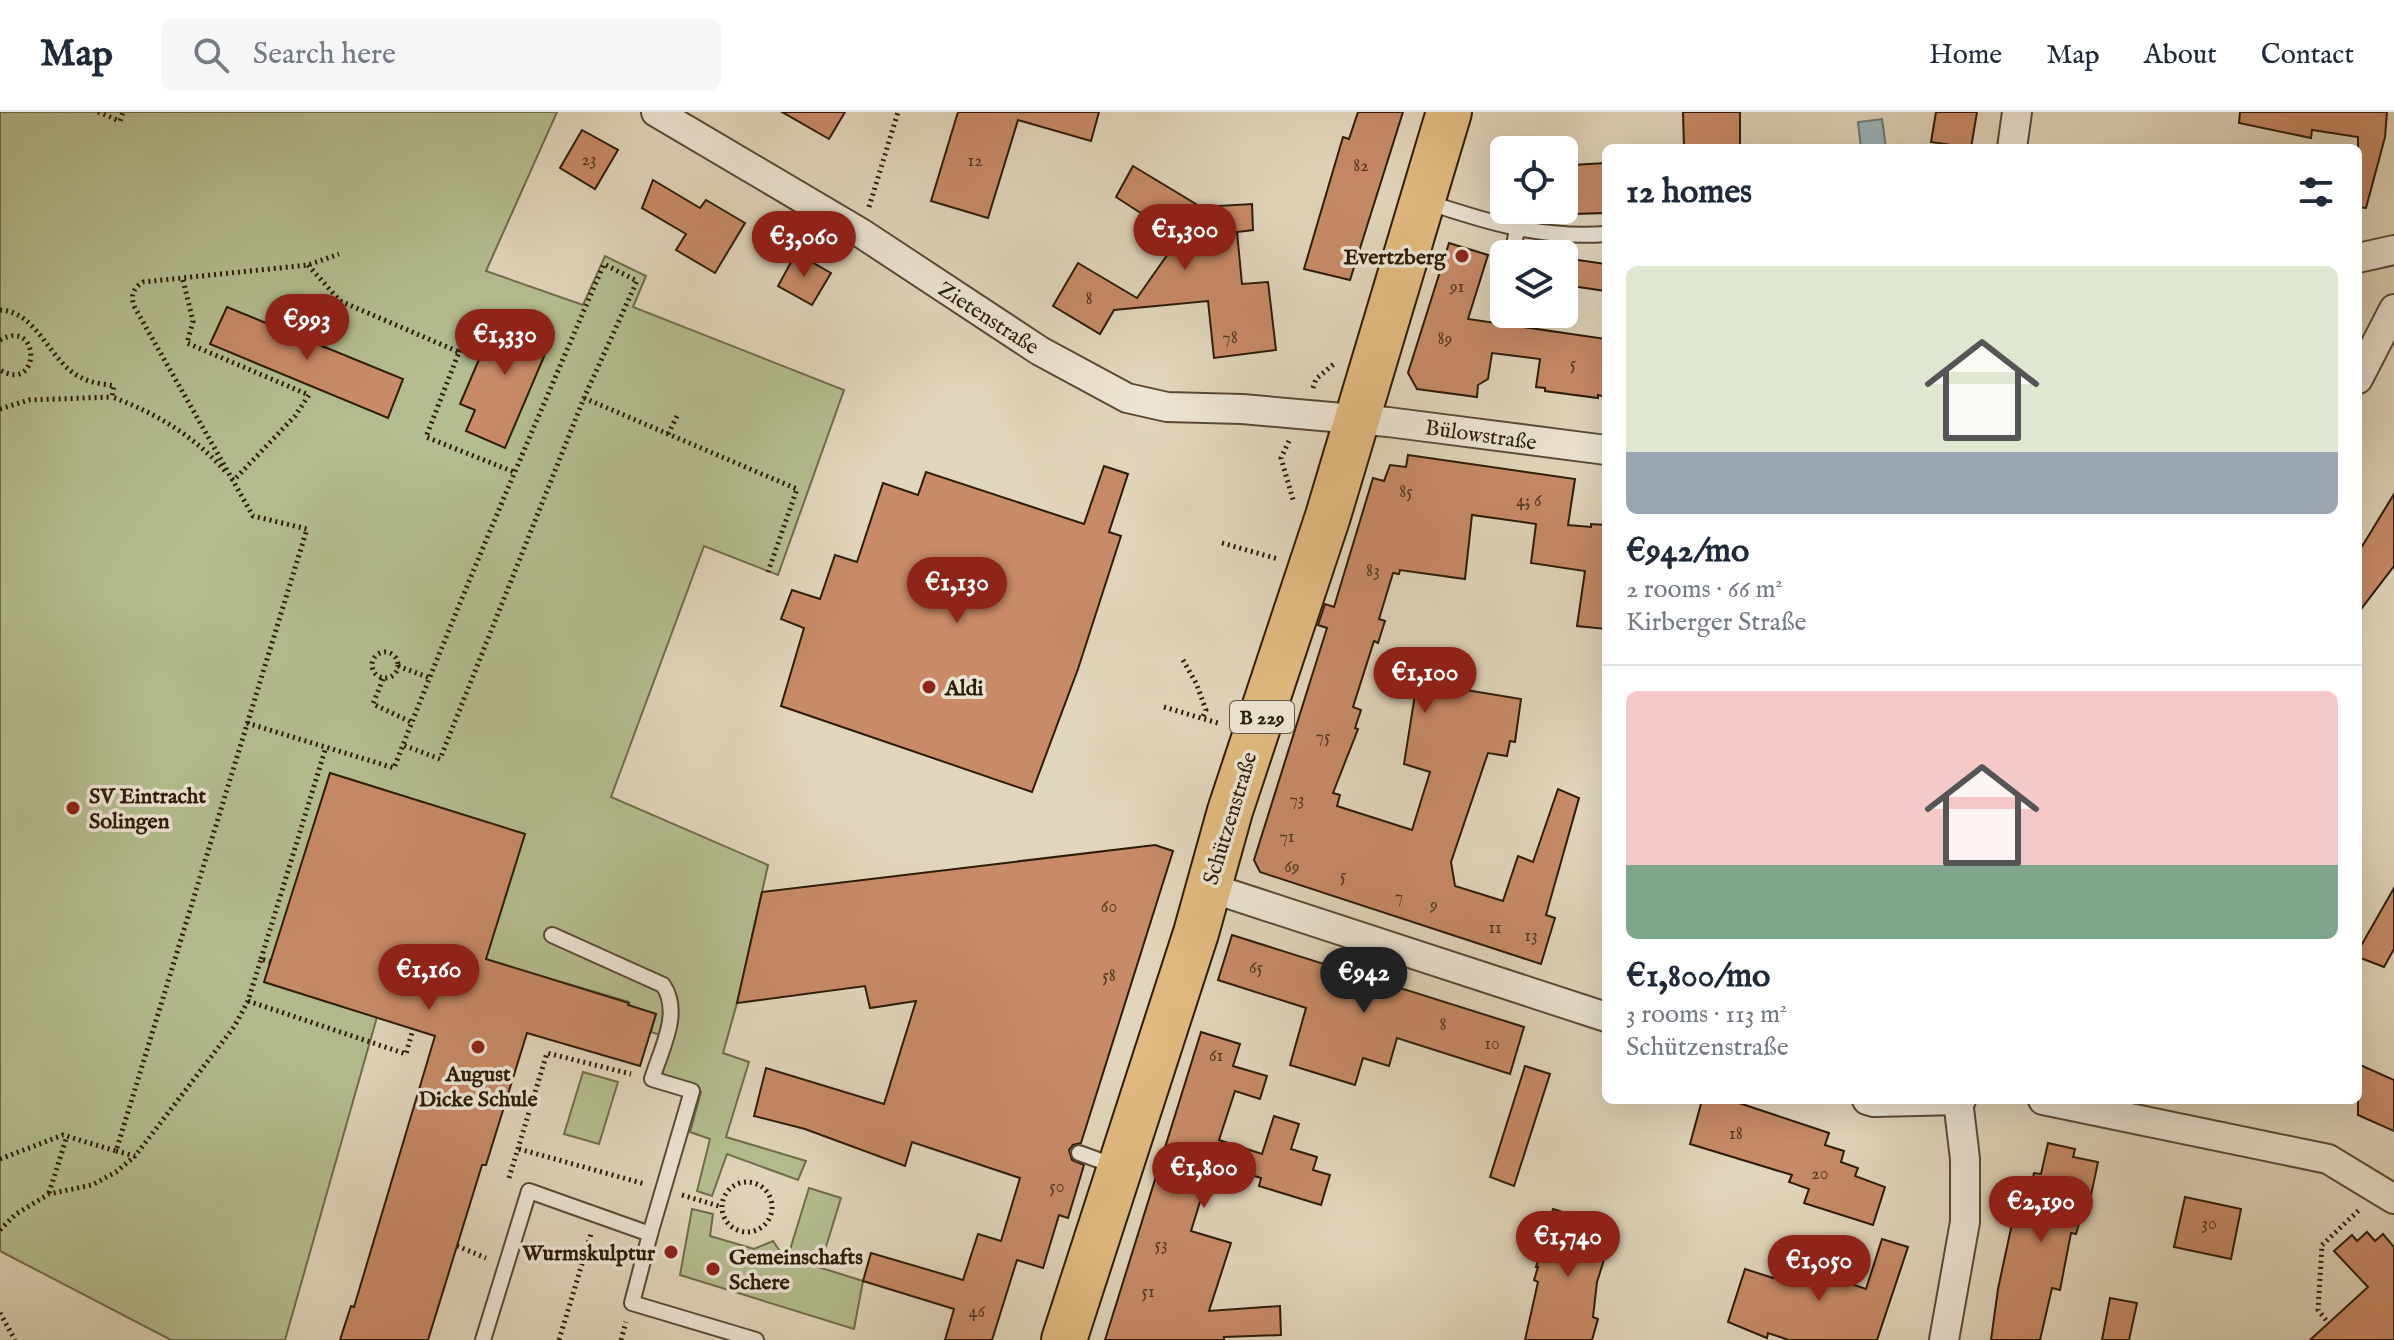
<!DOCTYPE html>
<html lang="en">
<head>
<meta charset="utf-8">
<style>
  :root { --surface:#fff; --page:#f6f6f7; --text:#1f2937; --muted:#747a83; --line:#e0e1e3; --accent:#8f2418 }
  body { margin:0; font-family:"IM FELL English",serif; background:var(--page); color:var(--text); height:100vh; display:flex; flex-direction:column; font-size:30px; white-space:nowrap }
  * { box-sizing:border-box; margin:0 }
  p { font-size:26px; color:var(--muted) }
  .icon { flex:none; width:44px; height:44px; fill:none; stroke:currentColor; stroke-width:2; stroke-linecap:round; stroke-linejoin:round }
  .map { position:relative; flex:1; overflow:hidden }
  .side { position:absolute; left:1602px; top:32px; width:760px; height:960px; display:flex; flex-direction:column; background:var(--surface); border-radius:12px; box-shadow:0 8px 32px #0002 }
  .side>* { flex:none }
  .buttons { position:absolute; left:1490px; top:24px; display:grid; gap:16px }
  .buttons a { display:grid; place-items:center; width:88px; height:88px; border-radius:12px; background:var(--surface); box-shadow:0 8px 32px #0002; font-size:40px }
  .price { position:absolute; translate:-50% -68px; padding:0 18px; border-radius:28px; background:var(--accent); color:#fff; font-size:26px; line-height:52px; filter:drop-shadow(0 2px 4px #0008) }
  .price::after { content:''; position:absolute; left:50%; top:48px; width:24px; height:18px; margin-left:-12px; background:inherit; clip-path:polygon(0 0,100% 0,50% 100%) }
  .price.on { background:#222; color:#fff }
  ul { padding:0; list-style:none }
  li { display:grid; align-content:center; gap:16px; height:424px; padding:0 24px }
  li+li { border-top:2px solid var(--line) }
  li span { display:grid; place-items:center; height:248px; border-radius:12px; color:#555 }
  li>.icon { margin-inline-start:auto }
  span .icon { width:144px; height:144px; fill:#fffc; stroke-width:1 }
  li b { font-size:34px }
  h2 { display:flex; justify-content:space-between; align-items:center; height:96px; padding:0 24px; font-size:34px }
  header { display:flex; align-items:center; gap:48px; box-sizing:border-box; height:112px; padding:0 40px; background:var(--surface); border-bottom:2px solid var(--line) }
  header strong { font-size:38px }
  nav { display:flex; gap:44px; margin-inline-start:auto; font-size:28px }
  .search { width:560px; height:72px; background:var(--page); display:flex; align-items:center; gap:20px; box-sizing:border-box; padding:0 28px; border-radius:12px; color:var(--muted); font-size:30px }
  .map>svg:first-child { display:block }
  .green { fill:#b4bd8f; stroke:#706c4c; stroke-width:2 }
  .water { fill:#9bb5bc; stroke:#6f7874; stroke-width:2 }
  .building { fill:#c88a67; stroke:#2d1c08; stroke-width:2 }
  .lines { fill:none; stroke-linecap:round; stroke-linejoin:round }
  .lane-casing { stroke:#5a4a35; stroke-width:18 }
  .street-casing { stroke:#5a4a35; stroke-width:32 }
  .primary-casing { stroke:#2d1c08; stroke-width:48 }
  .path { stroke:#2d1c08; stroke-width:5; stroke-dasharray:2 4; stroke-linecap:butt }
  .lane { stroke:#ece4d3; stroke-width:14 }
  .street { stroke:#ece4d3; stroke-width:28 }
  .primary { stroke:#e0ba7e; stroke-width:44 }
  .poi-dot { fill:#8f2418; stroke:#ece4d3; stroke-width:3 }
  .labels { text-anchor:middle; stroke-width:7; stroke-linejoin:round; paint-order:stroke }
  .number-label { font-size:18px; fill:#543820 }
  .shield { fill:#ece4d3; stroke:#665845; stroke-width:2 }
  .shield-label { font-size:20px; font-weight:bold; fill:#2d1c08 }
  .poi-label { font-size:22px; font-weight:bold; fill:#2d1c08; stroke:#ece4d3; text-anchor:start }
  .street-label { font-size:22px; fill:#2d1c08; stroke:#ece4d3 }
</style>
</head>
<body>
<header>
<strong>Map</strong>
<div class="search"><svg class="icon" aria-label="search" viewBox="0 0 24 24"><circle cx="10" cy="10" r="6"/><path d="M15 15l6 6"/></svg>Search here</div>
<nav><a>Home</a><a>Map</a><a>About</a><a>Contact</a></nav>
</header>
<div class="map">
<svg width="2394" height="1228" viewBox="0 0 2394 1228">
  <rect width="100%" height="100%" fill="#e1d5bb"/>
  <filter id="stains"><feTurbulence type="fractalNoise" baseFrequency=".0025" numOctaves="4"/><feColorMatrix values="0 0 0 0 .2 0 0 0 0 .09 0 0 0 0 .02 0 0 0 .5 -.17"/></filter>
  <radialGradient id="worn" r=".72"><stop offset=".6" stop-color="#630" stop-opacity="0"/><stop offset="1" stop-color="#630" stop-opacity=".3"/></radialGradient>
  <!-- green -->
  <g class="green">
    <polygon points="0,0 557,0 486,159 583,193 605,144 646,164 633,195 844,278 778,463 704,434 611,685 768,753 737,891 723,941 749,950 726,1025 806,1049 798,1068 727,1042 712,1084 697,1079 710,1027 690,1020 701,980 662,963 670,926 651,920 656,902 628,893 629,890 521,858 484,853 525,722 330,661 265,870 377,905 285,1228 171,1228 0,1139"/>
    <polygon points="583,960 618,970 599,1032 564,1022"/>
    <polygon points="809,1076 841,1086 821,1151 789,1141"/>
    <polygon points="692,1097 713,1102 710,1124 754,1137 773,1129 783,1144 863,1169 854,1217 680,1163"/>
  </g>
  <!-- water -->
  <polygon class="water" points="1882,7 1886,36 1861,36 1858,10"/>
  <!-- building -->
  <g class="building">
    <polygon points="782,0 845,0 829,27"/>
    <polygon points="958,0 1099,0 1091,29 1018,8 988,106 931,89"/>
    <polygon points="1358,0 1403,0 1350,168 1304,157 1343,25 1349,27"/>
    <polygon points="1683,0 1740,0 1740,36 1684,36"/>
    <polygon points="1936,0 1977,0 1971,36 1931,30"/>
    <polygon points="2240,0 2387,0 2385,25 2366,96 2358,95 2358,25 2312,18 2311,26 2239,11"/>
    <polygon points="582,18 618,38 595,77 560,56"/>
    <polygon points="1606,51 1606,101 1574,102 1572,53"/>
    <polygon points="1133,54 1201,95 1252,92 1253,118 1237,120 1242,172 1268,170 1276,238 1214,246 1208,189 1114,198 1100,222 1053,194 1078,151 1137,186 1179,126 1116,85"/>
    <polygon points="653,68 700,96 706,88 745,111 715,161 676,138 686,122 642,96"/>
    <polygon points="1449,131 1488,143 1468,207 1606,227 1606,285 1598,283 1598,286 1545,279 1545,276 1536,275 1540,247 1492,241 1488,267 1478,273 1477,285 1417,277 1408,261"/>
    <polygon points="796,141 831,161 812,193 778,174"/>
    <polygon points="1564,146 1606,152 1606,179 1564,173"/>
    <polygon points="227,195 403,267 388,306 210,232"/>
    <polygon points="500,198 554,221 505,336 466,319 475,298 460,292"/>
    <polygon points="1408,343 1575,367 1568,413 1591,415 1591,412 1606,413 1606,517 1577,514 1585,459 1531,451 1536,412 1472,403 1465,467 1400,458 1399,462 1393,461 1379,507 1385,509 1378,531 1374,529 1353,595 1361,598 1355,616 1358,617 1333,681 1340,683 1337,694 1412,718 1430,660 1404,652 1417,570 1521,587 1515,630 1510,629 1507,644 1488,641 1451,750 1455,774 1503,789 1518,744 1533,750 1558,677 1579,686 1546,803 1555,806 1541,852 1260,760 1254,748 1327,516 1318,513 1325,492 1334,495 1373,366 1384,369 1390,353 1406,355"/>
    <polygon points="1104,354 1128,362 1109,420 1121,424 1078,557 1032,680 781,594 804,516 781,507 792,478 820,487 835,443 857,450 883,371 918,383 926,360 1084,412"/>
    <polygon points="2394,382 2394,454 2358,501 2358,441"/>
    <polygon points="330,661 525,722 486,847 629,891 628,893 656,902 640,954 527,921 486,1053 482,1053 428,1228 340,1228 351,1194 354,1195 435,924 264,870"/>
    <polygon points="1155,733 1173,739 1081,1031 1073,1033 1069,1038 1072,1048 1084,1053 1068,1106 1059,1103 1043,1156 1017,1148 992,1228 945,1228 954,1197 863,1169 871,1141 963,1168 978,1122 1001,1129 1020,1066 912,1030 905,1054 805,1017 754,1004 766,956 884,992 916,889 870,896 865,874 737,891 762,780"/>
    <polygon points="2394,776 2394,837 2384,855 2358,845 2358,839"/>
    <polygon points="1232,823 1524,915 1510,962 1397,926 1389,954 1363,946 1355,973 1290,953 1306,896 1218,868"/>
    <polygon points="1201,920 1240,932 1233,954 1267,964 1260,987 1235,979 1219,1028 1262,1042 1274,1004 1299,1012 1291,1037 1317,1045 1313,1058 1330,1063 1321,1093 1259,1074 1261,1066 1212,1051 1191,1119 1231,1131 1209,1199 1280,1194 1281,1223 1224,1225 1224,1228 1105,1228"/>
    <polygon points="2358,952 2394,968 2394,1019 2358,1003"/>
    <polygon points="1525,954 1550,962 1514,1074 1490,1065"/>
    <polygon points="1702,988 1730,988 1829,1021 1825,1033 1844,1039 1841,1050 1858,1056 1855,1064 1885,1075 1873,1113 1804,1091 1809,1077 1789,1070 1792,1063 1690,1032"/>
    <polygon points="2048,1031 2075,1037 2073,1045 2098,1050 2090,1088 2086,1087 2076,1122 2071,1121 2060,1178 2052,1176 2040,1228 1991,1228 1998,1177 2013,1107 2022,1109 2034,1061 2041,1062"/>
    <polygon points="2185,1085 2241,1097 2231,1147 2174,1135"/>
    <polygon points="1553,1097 1614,1116 1597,1170 1593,1205 1598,1207 1592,1228 1525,1228 1538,1170 1534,1168 1538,1155 1536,1155"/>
    <polygon points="2367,1120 2375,1129 2383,1122 2394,1135 2394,1228 2310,1228 2368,1175 2334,1139 2352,1123 2357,1129"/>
    <polygon points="1882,1127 1908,1135 1877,1228 1789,1228 1768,1221 1767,1226 1728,1210 1745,1157 1773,1166 1775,1160 1818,1175 1822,1162 1866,1177"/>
    <polygon points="2110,1186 2137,1191 2129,1228 2102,1228"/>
  </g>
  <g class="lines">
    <defs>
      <g id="lane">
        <path d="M1427,90c60,20 114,37 179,32"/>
        <polyline points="1512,142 1517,118"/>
        <polyline points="1499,199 1504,177"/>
        <path d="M552,823l111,50c19,28 -2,64 -11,94l40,12 -42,143"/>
        <polyline points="1079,1041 1115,1054"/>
        <polyline points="483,1228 529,1079 650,1122 632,1191 756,1228"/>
      </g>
      <g id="street">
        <polyline points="656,0 861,121 1040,239 1127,286 1167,295 1242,297 1388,310 1606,338"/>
        <polyline points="2012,36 2017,0"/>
        <polyline points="2358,146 2394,138"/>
        <polyline points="2358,267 2394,197"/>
        <polyline points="1208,775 1606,905"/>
        <polyline points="1867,988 1874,990 1961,988"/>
        <polyline points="2043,988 2328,1047 2394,1087"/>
        <polyline points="1944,1228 1965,1110 1965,1047 1958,988"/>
      </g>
      <polyline id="primary" points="1064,1228 1196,821 1230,699 1328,404 1449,0"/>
    </defs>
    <!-- lane casing -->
    <use href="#lane" class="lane-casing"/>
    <!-- street casing -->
    <use href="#street" class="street-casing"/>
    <!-- primary casing -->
    <use href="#primary" class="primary-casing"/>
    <!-- path -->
    <g class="path">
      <polyline points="98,0 120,9 123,0"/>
      <polyline points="869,95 898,0"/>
      <polyline points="308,153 340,189 324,236"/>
      <polyline points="183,168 193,209 187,231 309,283 295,304 234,368 232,367"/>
      <polyline points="340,189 459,240 426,325 514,360"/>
      <path d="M0,198c39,2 49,53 82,68 9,5 22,6 32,8l-2,11c44,16 82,39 113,74"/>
      <path d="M0,228c41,-23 41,54 0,30"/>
      <polyline points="459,240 463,230 483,237"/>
      <polyline points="1313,276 1316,267 1335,251"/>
      <polyline points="584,286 797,377 768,460"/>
      <polyline points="0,297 29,288 112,285"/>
      <polyline points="668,322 678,302"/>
      <polyline points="1289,329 1281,346 1294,391"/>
      <polyline points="1222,431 1278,447"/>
      <circle cx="385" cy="553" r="13"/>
      <polyline points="1183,548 1196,571 1206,598 1202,607"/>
      <polyline points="398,554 430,566"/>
      <polyline points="383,567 373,592 411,610"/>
      <polyline points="1164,595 1221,612"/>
      <path d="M247,611l147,45c66,-170 138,-337 210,-504l33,17 -53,117 -144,361 -37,-14"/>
      <polyline points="261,847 326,635"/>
      <polyline points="248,889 406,942 413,917"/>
      <polyline points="519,1037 645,1072"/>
      <polyline points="116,1039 135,1044 234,915 248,889 261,847 271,850"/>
      <path d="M0,1047l63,-24 53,16 191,-622 -54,-13 -118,-208c-5,-11 -3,-19 8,-26l165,-17 31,-11"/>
      <polyline points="509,1066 547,941 631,962"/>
      <circle cx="747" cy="1095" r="25"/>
      <polyline points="49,1081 67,1024"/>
      <polyline points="682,1083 722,1095"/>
      <polyline points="0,1118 16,1102 49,1082 92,1073 116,1060 134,1045"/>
      <polyline points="457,1134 486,1146"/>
      <polyline points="0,1201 15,1228"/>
      <polyline points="2326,1208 2318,1198 2322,1133 2359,1098"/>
      <polyline points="559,1228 591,1122"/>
      <polyline points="621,1228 626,1210"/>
    </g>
    <!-- lane -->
    <use href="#lane" class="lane"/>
    <!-- street -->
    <use href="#street" class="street"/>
    <!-- primary -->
    <use href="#primary" class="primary"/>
  </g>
  <!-- markers -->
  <g class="poi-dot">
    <circle cx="1462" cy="144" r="8"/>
    <circle cx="929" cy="575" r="8"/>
    <circle cx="73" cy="696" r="8"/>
    <circle cx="478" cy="935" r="8"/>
    <circle cx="671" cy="1140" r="8"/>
    <circle cx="713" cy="1157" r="8"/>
  </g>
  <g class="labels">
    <!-- number labels -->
    <g class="number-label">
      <text x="589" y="53">23</text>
      <text x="975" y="54">12</text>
      <text x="1361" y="59">82</text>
      <text x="1457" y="180">91</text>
      <text x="1089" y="192">8</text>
      <text x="1230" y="231">78</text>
      <text x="1445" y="232">89</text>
      <text x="1573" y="257">5</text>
      <text x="1406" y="385">85</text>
      <text x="1529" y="394">4; 6</text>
      <text x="1373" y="464">83</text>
      <text x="1323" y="630">75</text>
      <text x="1297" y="693">73</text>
      <text x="1287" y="730">71</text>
      <text x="1292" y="760">69</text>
      <text x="1343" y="769">5</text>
      <text x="1399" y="790">7</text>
      <text x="1434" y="798">9</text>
      <text x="1109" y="800">60</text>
      <text x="1495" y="821">11</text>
      <text x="1531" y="829">13</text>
      <text x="1256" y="861">65</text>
      <text x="1109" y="869">58</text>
      <text x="1443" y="918">8</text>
      <text x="1492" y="937">10</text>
      <text x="1216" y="949">61</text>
      <text x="1736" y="1027">18</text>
      <text x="1820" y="1067">20</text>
      <text x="1057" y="1080">50</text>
      <text x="2209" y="1117">30</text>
      <text x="1161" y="1138">53</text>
      <text x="1148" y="1185">51</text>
      <text x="977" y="1205">46</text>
    </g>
    <!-- shield labels -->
    <rect class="shield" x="1230" y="589" width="64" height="32" rx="6"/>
    <g class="shield-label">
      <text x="1262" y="612">B 229</text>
    </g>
    <!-- poi labels -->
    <g class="poi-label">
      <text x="1446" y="152" text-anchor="end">Evertzberg</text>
      <text x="945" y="583">Aldi</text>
      <text x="89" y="691">SV Eintracht<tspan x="89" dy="25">Solingen</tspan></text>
      <text x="478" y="969" text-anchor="middle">August<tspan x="478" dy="25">Dicke Schule</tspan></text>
      <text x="655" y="1148" text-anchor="end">Wurmskulptur</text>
      <text x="729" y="1152">Gemeinschafts<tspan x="729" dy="25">Schere</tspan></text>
    </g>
    <!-- street labels -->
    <g class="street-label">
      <text transform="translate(989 205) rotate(33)" y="8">Zietenstraße</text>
      <text transform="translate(1481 322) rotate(8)" y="8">Bülowstraße</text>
      <text transform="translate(1229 706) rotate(-73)" y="8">Schützenstraße</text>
    </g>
  </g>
  <rect width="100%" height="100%" filter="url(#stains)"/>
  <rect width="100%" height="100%" fill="url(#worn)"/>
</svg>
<div class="buttons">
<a><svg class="icon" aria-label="locate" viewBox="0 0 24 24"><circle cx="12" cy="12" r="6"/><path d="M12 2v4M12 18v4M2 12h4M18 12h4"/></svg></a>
<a><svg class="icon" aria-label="layers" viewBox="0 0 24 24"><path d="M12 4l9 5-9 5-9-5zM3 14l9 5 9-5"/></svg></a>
</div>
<b class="price" style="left:1185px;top:160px">€1,300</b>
<b class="price" style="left:804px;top:167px">€3,060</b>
<b class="price" style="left:307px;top:250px">€993</b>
<b class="price" style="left:505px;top:265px">€1,330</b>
<b class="price" style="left:957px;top:513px">€1,130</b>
<b class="price" style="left:1425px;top:603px">€1,100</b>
<b class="price" style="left:429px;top:900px">€1,160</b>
<b class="price on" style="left:1364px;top:903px">€942</b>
<b class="price" style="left:1204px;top:1098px">€1,800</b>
<b class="price" style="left:2041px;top:1132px">€2,190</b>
<b class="price" style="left:1568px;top:1167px">€1,740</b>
<b class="price" style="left:1819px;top:1191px">€1,050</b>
<section class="side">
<h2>12 homes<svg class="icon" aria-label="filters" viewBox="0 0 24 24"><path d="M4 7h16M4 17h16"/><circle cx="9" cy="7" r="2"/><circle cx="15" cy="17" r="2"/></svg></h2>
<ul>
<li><span style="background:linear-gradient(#dfe7d0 75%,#9aa5b1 0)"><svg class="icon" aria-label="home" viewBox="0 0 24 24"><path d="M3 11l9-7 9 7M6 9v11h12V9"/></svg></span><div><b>€942/mo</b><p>2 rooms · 66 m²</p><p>Kirberger Straße</p></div></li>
<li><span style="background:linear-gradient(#f6c9c9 70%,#7fa58c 0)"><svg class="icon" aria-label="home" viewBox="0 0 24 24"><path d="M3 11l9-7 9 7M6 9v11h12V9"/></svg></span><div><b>€1,800/mo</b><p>3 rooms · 113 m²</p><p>Schützenstraße</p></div></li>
</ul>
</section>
</div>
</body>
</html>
